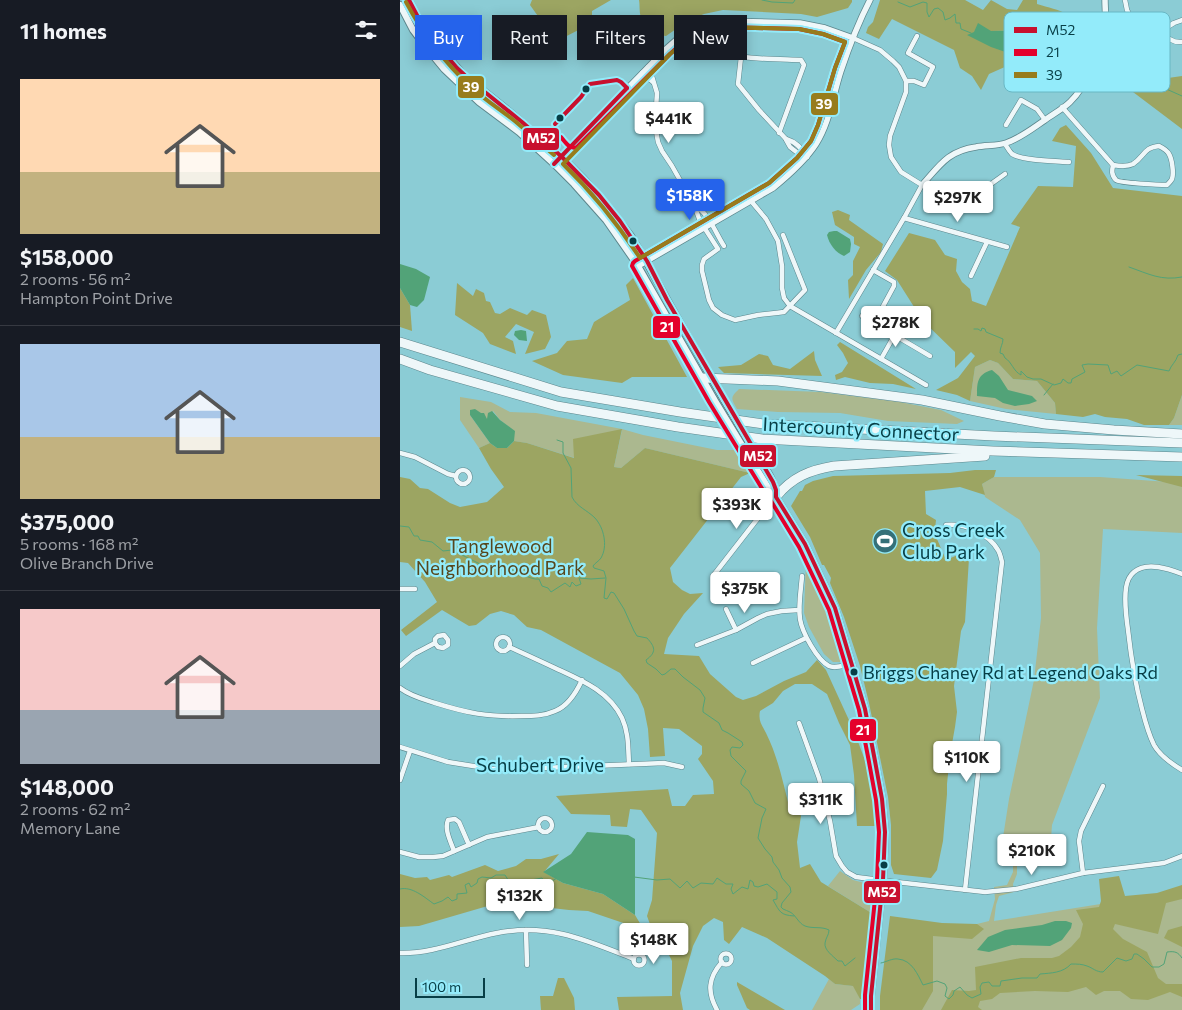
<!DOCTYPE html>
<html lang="en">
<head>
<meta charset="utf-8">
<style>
  :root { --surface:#171b24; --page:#242831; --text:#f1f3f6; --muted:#9ea1a6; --line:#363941; --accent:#2563eb }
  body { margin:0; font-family:Commissioner,sans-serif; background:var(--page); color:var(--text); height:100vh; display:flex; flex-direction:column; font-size:19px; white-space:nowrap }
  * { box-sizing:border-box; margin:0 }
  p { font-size:16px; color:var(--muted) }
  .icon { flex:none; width:28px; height:28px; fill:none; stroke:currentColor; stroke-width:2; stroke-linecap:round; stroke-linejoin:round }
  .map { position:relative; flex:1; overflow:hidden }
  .sheet { display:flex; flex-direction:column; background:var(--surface); width:400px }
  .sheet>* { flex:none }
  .guide { position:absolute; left:15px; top:15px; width:475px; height:45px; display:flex; gap:10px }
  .scale { position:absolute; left:15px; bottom:12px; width:70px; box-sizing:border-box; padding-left:5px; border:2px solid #073e46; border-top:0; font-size:14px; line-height:18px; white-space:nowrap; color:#073e46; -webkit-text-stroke:4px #93ebfa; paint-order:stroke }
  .price { position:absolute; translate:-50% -42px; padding:0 11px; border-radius:5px; background:#fff; color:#222; font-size:16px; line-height:32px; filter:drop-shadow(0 1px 2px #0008) }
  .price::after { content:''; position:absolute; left:50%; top:30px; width:15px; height:11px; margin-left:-8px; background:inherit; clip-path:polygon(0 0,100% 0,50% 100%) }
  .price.selected { background:var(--accent); color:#fff }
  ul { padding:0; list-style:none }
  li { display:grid; align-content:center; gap:10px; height:265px; padding:0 20px }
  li+li { border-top:1px solid var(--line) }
  li span { display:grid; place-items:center; height:155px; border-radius:0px; color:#555 }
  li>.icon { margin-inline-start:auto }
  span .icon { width:90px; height:90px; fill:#fffc; stroke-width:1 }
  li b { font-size:21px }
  h2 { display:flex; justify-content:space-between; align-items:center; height:60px; padding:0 20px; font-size:21px }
  .pill { padding:0 18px; border-radius:0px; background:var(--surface); box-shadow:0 2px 12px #0003; font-size:18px; line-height:45px }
  .pill.selected { background:var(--accent); color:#fff }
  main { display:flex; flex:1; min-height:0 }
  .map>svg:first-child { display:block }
  .green { fill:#abb88f }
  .forest { fill:#9ca562 }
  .water { fill:#52a378 }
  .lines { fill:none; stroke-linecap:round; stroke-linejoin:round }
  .stream { stroke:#52a378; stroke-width:1 }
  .minor-casing { stroke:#5c868c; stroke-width:5.5 }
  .tertiary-casing { stroke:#5c868c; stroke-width:7 }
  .secondary-casing { stroke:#5c868c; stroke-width:8 }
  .motorway-casing { stroke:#5c868c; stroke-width:10 }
  .minor { stroke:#eef7f9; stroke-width:4.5 }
  .tertiary { stroke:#eef7f9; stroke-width:5.5 }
  .secondary { stroke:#eef7f9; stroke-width:6 }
  .motorway { stroke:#eef7f9; stroke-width:9 }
  .secondary-bridge-casing { stroke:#5c868c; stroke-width:8; stroke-linecap:butt }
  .secondary-bridge { stroke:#eef7f9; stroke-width:6 }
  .bus-1-casing { stroke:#93ebfa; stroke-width:8 }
  .bus-2-casing { stroke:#93ebfa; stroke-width:8 }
  .bus-3-casing { stroke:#93ebfa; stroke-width:8 }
  .bus-1 { stroke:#c8102e; stroke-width:4 }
  .bus-2 { stroke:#e4002b; stroke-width:4 }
  .bus-3 { stroke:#977c1c; stroke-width:4 }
  .bus-dot { fill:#073e46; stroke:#93ebfa; stroke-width:2 }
  .labels { text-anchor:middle; stroke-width:4.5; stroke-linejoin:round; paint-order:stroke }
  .bus-label { font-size:18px; fill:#073e46; stroke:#93ebfa; text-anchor:start }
  .street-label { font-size:19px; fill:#073e46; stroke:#93ebfa }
  .poi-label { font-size:19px; fill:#073e46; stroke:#93ebfa; text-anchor:start }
  .park-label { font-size:19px; fill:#57471d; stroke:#93ebfa }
  .key { fill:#93ebfa; stroke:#69b7c4; stroke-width:1 }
  .key-label { font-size:14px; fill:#073e46 }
  .line-badge { stroke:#93ebfa; stroke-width:2 }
  .badge-label { font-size:14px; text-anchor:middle; font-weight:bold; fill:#fff }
</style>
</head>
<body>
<main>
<section class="sheet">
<h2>11 homes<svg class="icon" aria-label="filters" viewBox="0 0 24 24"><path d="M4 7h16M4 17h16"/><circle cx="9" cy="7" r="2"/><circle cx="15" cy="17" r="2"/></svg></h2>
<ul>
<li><span style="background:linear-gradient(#ffd9b3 60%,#c2b280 0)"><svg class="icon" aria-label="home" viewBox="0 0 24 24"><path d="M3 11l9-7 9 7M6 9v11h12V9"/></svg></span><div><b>$158,000</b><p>2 rooms · 56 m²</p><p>Hampton Point Drive</p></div></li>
<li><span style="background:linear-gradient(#a9c7e8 60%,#c2b280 0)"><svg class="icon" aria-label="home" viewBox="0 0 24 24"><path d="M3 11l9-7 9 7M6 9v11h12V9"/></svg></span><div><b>$375,000</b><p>5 rooms · 168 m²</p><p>Olive Branch Drive</p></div></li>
<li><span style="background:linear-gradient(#f6c9c9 65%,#9aa5b1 0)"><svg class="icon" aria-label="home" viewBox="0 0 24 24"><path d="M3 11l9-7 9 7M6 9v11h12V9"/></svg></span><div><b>$148,000</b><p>2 rooms · 62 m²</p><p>Memory Lane</p></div></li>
</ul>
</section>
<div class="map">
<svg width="782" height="1010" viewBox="0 0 782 1010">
  <rect width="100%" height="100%" fill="#8bccd5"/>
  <!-- green -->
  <g class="green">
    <polygon points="590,360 598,363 613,379 637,381 655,403 656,414 606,409 570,401 575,367"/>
    <path d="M339,389l82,3 79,10 41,8 23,11 -7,3 -69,-3 -48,-8 -62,-1 -41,-3c-6,-11 -7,-11 2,-20z"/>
    <polygon points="782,395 782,425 769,425 774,418"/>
    <polygon points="60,397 91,402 110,412 136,413 222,429 243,435 317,450 334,450 350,473 245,448 221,468 214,467 222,430 175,458 127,443 114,441 114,431 100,420 93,411 88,420 70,415 90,443 79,448 60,420"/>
    <polygon points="594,477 700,477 782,483 782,533 703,529 697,628 700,698 652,825 650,852 617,861 617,874 613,884 614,892 599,896 596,905 594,921 757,895 782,887 782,1010 505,1010 533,935 589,921 595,899 594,887 607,885 613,872 613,862 599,863 609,799 634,680 641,618 640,553 620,520 585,497 582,484"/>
    <polygon points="406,562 420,588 444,657 440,662 433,662 424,654 409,627 404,613"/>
    <polygon points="440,871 453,880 472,885 476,890 473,914 428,886"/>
    <polygon points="429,979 435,984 454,986 460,999 460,1004 451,1010 412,1010"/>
  </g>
  <!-- forest -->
  <g class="forest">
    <polygon points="132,0 211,0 192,11 192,23 159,40 150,33 130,5"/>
    <path d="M239,0h213v2l-4,6 -31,9 -16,-3 -78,-4 -19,4 -15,6 -23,16c-8,0 -22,-12 -25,-19 -2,-5 -1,-12 -2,-17z"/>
    <path d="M480,0h85l18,10 8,-10 16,9 10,1 6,-10h14v4c23,7 41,8 46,36l-6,-2 -2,9 -5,-7 -34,-10 -45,1 26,25 17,8 25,6h10l7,2 -3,8h-20l-46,-14 -18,8 -8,16 -9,-14 -12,-8 -6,-18 -62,-31 -13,20 -13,-6 2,-6 5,-5z"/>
    <polygon points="714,65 727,74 745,78 754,67 768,78 782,76 782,129 733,92 713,91 703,84"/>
    <polygon points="666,125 691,153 713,188 782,196 782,395 774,418 769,425 744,425 727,419 705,417 695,414 683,417 656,414 655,403 637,381 613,379 598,363 590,360 575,367 570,401 557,395 536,390 558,378 575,356 571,352 555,368 555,352 523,321 497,280 485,271 509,233 535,240 545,255 557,259 556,271 562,282 570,289 572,301 586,306 620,227 611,224 638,186 673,187 676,146 652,141 660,128"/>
    <polygon points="438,210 450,215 449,220 483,244 481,252 466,270 449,299 448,280 453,275 453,261 460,247 454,244 454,237 435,225 432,212"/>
    <polygon points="233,278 287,377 232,377 222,383 163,375 132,361 157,353 167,341 187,339 194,322 230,300 226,285"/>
    <polygon points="57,283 73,296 76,289 84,293 86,301 90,302 95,313 100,314 110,308 127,315 132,310 146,315 151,337 145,349 125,354 134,332 116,324 105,337 113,341 116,354 90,344 83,333 55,315"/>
    <polygon points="0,288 10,305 12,331 0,327"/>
    <polygon points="440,342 516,389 493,384 470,383 445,377 436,380 435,375 442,372 448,363 443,353 437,345"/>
    <polygon points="414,351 415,360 422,376 324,373 318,367 341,365 359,354 368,356 373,365 390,369"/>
    <path d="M222,429l-8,38 7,1 24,-20 105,25 -9,4 -71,91 3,14 9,8 8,4 13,-1 -19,21 -16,24 -4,16 35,2 11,18 26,23 7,3 13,-4 28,-15 22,-9 11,-12 9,10 28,61 21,56 4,39h-22l-3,-51 -4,-30 -11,-22 -12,-29 -15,-10h-17l-12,7 -10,12 -13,8c-2,10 2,14 6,22 11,22 16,45 22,69l7,-1 6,15 -4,26 3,26 10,-4 11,18 52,32 -8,86 -5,-1 -7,-13 -18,-2 -10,-8 -58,-38 -25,-11 -13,17 -5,-4 -1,-18 -9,-4 -11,8 -10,20 -13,47 3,17h-64l-2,-13 55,-1v-35l-8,-16 -4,-16 -9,-2 -4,-11 5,-16 5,-67 -16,-23 -11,-1 -3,18 -16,-1 -1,-11 -39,-1 -15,-18 112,-7 4,17h13l8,-11 21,-1 -1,-13 -15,-22 4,-5v-8l-23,-17 -16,-1 2,28 -15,1 -2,-28 -4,-20 -6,-14 -18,-22 -79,-43 -14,-3 -13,-12 -13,-4 -11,3 -14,11 -7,1 -27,-16 -36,26 -5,-6 36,-28 -12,-20 -17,-19 -8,-1v-85l10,2 10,9 8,1 22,14 10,4 27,-5 17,-15 -13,-18 -12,-21 11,-5 7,5h10l7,-7 13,2 47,15 -1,-19z"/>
    <polygon points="575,470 596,470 594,477 582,484 585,495 560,487 525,491 526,514 536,520 535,529 540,535 537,539 546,560 567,551 569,558 565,622 561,631 554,686 557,712 555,727 550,755 547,784 547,794 543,841 537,870 531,878 494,874 491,865 491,825 488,797 469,703 460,666 444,617 430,583 431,578 424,565 422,565 410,537 391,506 400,491 402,491 405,485 413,481 433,476 550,473"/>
    <polygon points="736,475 782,476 782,487"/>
    <polygon points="159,854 144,872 163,883 203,894 235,915 244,930 188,911 169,910 134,906 131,896 106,897 98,903 19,926 0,927 0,874 15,878 27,877 30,880 49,875 52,877 85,865 98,871 116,866 126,859 141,859"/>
    <polygon points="719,876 725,896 757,893 782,885 782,899 766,903 758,934 715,924 713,929 723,939 747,952 758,978 766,984 782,984 782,997 770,992 748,1000 731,999 720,991 704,991 696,995 686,987 668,992 635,991 600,993 592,999 580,1001 578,1007 582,1010 541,1010 552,990 569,991 576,990 575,967 621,958 652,958 659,956 671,947 680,937 683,924 676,910 699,907 701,901 699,879"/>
    <polygon points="490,916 542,923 577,924 584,929 572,939 533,936 533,991 522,1010 480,1010 480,996"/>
    <polygon points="782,926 782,947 764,938 768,930"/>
    <polygon points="158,978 164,978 174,998 175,1010 141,1010 140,996 153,996"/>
    <polygon points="337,982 385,1010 350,1010 347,1008 337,985"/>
  </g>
  <!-- water -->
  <g class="water">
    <polygon points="578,23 591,31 636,30 658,34 670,40 675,47 675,53 669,70 659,70 634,64 617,56 591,47 567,35 574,32"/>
    <path d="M434,231h3l13,8 1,5 -1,8 -6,4c-8,-3 -15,-12 -17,-21l2,-3z"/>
    <polygon points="0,264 16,269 30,277 24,300 17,307 10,305 0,288"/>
    <polygon points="121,330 126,331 127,341 119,340 114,335 115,331"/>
    <path d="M592,370l7,6 9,14 24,6 5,5 -8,3 -14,2 -12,-3 -8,-5 -18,-2c0,-13 0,-22 15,-26z"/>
    <polygon points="75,409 81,413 84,413 87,419 88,413 92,411 100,420 115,431 114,441 107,448 97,448 90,443 70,415 70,410"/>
    <polygon points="187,832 228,835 235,839 235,915 203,894 163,883 143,872 171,854"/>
    <polygon points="655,921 666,921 672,923 671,928 662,940 650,946 612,945 589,952 577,950 588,937 605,930 642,925"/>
  </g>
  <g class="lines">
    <!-- stream -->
    <g class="stream">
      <polyline points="362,0 372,2 393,3 395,0"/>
      <polyline points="498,2 510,7 523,2 527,3 527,12 529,17 534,9 538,8 543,12 545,20 550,18 555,14 556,23 560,23 561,29 571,33"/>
      <polyline points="749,81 758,82 764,88 782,96"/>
      <path d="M729,267c20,7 32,14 53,10"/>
      <path d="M574,329h4l3,2 1,-3 3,1 1,3 17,7c0,5 -3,8 -3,14l3,1 2,4c7,4 8,13 16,17v-4l6,6 6,2h8l13,6 7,-2 2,-4 5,4h3l1,-4 13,-7 -3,-7 6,-1 20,1 3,9 6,-3 4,5 16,-11 32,6c2,-6 7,-9 9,-16l4,-1"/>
      <polyline points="644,395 653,384"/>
      <path d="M157,440l6,2v11l8,15 1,29c5,10 15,13 23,21 9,10 13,28 6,40 -2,3 -6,5 -8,8l1,2 10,3 2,7 -2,20 3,1 4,-7 3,1 10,16 10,22 3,5 10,2c8,9 10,14 -1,22l1,3 9,6 6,6 3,-1 6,-5h4l8,8 17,13 5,8 -2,10v4l16,11 3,7 6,3 14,9 1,3 -3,3 -8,-1 -2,3 1,6 15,15 -5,10v3l8,7 6,12 11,6 -4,9 -4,20 7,11 7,8 1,5 6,8 3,8 8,9 1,5 -9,11 -1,4 2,2c2,1 5,2 7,3 6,3 8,11 15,14 8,3 16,0 24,4 0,5 -3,7 -4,13 -1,7 8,13 13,18h4l3,5 10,-8"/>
      <path d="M0,526l9,1 5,9h4l2,4 12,2 11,9 9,-1 26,13 15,6 1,-5 6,-1 2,8 11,-1 3,5c9,-2 14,5 23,4l3,7 6,2 3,4 14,-9 5,4 2,-5 4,4 5,-2 -2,-6 12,1 14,-1"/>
      <path d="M234,877l23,3 13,-1 10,9 7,-7 6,7 8,-5 12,1 4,-6 9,6h7l-2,5 2,5 9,-7 6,2 2,-9 3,2 1,4 4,1 9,-3 10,8v7l-4,1c7,12 7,15 21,16"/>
      <path d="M0,889c12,-3 24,8 34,15l8,-3 6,-4 4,4 5,-2v-5l10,-1 -2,-8 4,-2 2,4 6,-4 1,-4 4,-2 9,1 5,-3h9l5,8h22l-1,-3 11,-2 5,6 10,-6"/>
      <path d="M481,963c5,-1 12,-5 17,-4 14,1 20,16 25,26l14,-4 8,3 2,4 -2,8 4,3 4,-4 1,-4 6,-4 7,8 5,3 9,-4 -1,-7 2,-4 7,-1 3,4h8l1,-5 21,-3h15l3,-4c11,-1 23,-1 31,-10 6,0 11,0 16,2 6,2 9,6 16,6l14,-14 9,3 6,-2 2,-5h3l7,5 8,8h7l5,-3 3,-12c8,-1 11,0 15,6"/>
    </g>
    <defs>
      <g id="minor">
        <polyline points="725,0 727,10 730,16 761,31 774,23 782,20"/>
        <polyline points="318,21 321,29 322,48"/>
        <path d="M312,22c2,10 3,21 12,29 11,9 60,8 77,9l3,5 -25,68"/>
        <path d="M761,31c6,7 12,12 21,11"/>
        <polyline points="453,38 480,50 493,61 499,67 506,81 506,92 490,136 489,145 491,157 501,172 522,185 530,187 553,204 563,204 605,174"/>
        <polyline points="341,57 338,84 359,110 385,138 390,147 399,154 407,157"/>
        <polyline points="248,67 251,73 257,93 255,125 258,142 262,151 272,166 294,205 300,221 318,249 304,259 302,265 302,271 309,300 313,308 322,315 335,320 358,315 376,313 384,312 405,290 383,235"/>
        <polyline points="242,73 253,82"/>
        <polyline points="506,81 514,81 524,85 533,67 508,53 517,36"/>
        <polyline points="662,107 713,165"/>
        <polyline points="606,125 621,100 637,109 645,120"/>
        <path d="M386,139c10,3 16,9 21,18"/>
        <path d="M605,144c2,3 4,7 7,10 11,7 44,7 57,8"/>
        <path d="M759,146c4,2 8,4 10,8 3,5 5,19 3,25 -1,2 -3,4 -5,6 -7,0 -48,-2 -51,-5 -5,-5 -4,-10 -3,-15 6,1 14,2 20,-1 11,-7 11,-17 26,-18z"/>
        <polyline points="351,201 366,219 378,241 382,266 382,288 384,298 390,306 526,385"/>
        <path d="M294,205c15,8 21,27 30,41"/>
        <polyline points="504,218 607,247"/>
        <polyline points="571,276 587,242"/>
        <polyline points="462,316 474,323 494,286 494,282 473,270"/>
        <polyline points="474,323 530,356"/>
        <polyline points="436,333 504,218 522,185"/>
        <polyline points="481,359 494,336"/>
        <polyline points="0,453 15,457 48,474 56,476"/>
        <circle cx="63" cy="477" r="7"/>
        <path d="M546,525c18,-2 42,8 52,25 2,3 3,8 4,12l-37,328"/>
        <path d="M782,574c-13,-5 -35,-13 -48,-2 -5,4 -7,9 -8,16 -2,14 0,28 2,42 3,27 7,53 14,79 3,12 6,24 12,36 6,11 18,19 28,25"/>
        <polyline points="313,576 355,522 376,497"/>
        <path d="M402,576c-1,14 -4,29 -2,43 2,13 17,41 29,47 6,3 16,-1 23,-2"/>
        <polyline points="0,589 15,589"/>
        <polyline points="326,609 336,630"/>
        <circle cx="103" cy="644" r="7"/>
        <polyline points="297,645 336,630 358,618 367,614 382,611 399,610"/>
        <path d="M109,647c16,7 31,14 46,21 26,12 54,23 67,50 7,15 6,31 7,46"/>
        <polyline points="353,663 406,638"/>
        <polyline points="0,666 14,654 35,643 35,639 38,636 44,635 48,640 48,645 43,648 38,647 35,643"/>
        <path d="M0,688c10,8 23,11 35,15 32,10 52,14 86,13 12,0 23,0 34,-5 13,-5 21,-18 27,-31"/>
        <polyline points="399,723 419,778 430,821 436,856 442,866 447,872 456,877 496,882 585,892 616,889 683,873 764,863 782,856"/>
        <polyline points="0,747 48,762 92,769 117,769 264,763 282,767"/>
        <polyline points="0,780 10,751"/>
        <circle cx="145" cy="825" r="7"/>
        <path d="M54,851c-3,-9 -10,-21 -6,-31l7,-1 4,3 10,23"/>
        <polyline points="0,852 19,857 33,857 43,856 87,837 139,827"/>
        <polyline points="683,873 679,841 681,831 703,786"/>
        <polyline points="126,930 127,965"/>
        <path d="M0,953c34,1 65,-14 97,-20 53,-10 89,7 137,26"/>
        <circle cx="326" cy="959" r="5.5"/>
        <circle cx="239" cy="960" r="5.5"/>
        <path d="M317,1010c-10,-18 -9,-32 5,-48"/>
      </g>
      <g id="tertiary">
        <polyline points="154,164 266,49 282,35 291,29 318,21 400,23 425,28 453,38"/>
        <path d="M522,185c18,-20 26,-34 54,-38 10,-2 21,-1 30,-4 15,-5 27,-15 39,-23 8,-6 18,-11 25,-18 17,-16 33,-56 35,-79 1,-8 0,-15 0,-23"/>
        <path d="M238,266l135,-78c16,-13 32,-27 43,-44 14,-22 17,-49 25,-73 8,-24 17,-48 29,-71"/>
      </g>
      <g id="secondary">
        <polyline points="9,0 17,16 37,45 64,75 110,112 161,156 184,179 210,209 231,236 246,261 269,303 324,400"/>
        <polyline points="0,5 13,30 25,46 44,69 79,102 119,132 154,164 174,184 206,220 238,266 314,399"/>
        <polyline points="345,450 371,492 376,497 405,544 435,608 465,709 475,761 482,799 485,832 483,880 471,996 471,1010"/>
        <path d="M354,451c9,14 22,29 22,46"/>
      </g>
      <g id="motorway">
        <polyline points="0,342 161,392 280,412 364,424 594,436 782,443"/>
        <polyline points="0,359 30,370 157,406 278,427 362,439 593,451 782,457"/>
        <polyline points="303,378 378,381 522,400 600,416 645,424 714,430 782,434"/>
        <path d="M376,497c16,-20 34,-27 58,-31l151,-10"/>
      </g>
    </defs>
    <!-- minor casing -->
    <use href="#minor" class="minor-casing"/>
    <!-- tertiary casing -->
    <use href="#tertiary" class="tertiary-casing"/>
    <!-- secondary casing -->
    <use href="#secondary" class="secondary-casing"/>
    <!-- motorway casing -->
    <use href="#motorway" class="motorway-casing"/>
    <!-- minor -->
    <use href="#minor" class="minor"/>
    <!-- tertiary -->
    <use href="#tertiary" class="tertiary"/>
    <!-- secondary -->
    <use href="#secondary" class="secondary"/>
    <!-- motorway -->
    <use href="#motorway" class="motorway"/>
    <defs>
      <g id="secondary-bridge">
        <polyline points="314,399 345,450"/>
        <polyline points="324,400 354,451"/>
      </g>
    </defs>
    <!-- secondary-bridge casing -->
    <use href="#secondary-bridge" class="secondary-bridge-casing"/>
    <!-- secondary-bridge -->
    <use href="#secondary-bridge" class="secondary-bridge"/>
    <defs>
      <g id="bus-1">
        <polyline points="9,0 20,21 34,41 57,68 70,80 122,122 162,157 199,195 220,221 247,261 267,300 373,482 376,490 376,497 405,544 435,608 465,709 475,761 482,799 485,832 483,880 471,996 471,1010"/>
        <polyline points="155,124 181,97 190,84 217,80 221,82 227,88"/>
        <polyline points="154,164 227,88"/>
      </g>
      <path id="bus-2" d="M161,137c4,5 9,13 16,10l93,-93 12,-11 10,-7 12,-5 15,-4 80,2 24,5 22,8 -10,26 -17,57 -7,16 -14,17 -28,25 -134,78 -2,2 -1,3 77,136 57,93 5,6 28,46 30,63 30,100 10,52 7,38 3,32 -2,48 -12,115v15"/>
      <g id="bus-3">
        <path d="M6,2c17,32 38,60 65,85 14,13 30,23 45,35 13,11 25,22 38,33"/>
        <path d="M319,27l80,2 24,5 22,8 -10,26 -17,57 -7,16 -14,17 -28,25 -129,75c-23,-35 -47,-65 -77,-94l107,-110 24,-19z"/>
      </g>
    </defs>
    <!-- bus-1 casing -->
    <use href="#bus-1" class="bus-1-casing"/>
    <!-- bus-2 casing -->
    <use href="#bus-2" class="bus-2-casing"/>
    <!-- bus-3 casing -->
    <use href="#bus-3" class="bus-3-casing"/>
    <!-- bus-1 -->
    <use href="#bus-1" class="bus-1"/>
    <!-- bus-2 -->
    <use href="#bus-2" class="bus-2"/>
    <!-- bus-3 -->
    <use href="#bus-3" class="bus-3"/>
  </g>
  <!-- icons -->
  <defs>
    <symbol id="stadium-disc" viewBox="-11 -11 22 22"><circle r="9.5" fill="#357078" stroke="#93ebfa"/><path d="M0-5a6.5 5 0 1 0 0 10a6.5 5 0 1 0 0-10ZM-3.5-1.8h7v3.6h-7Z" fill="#fff"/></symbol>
  </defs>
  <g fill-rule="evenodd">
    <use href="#stadium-disc" x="471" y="527" width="28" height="28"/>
  </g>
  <!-- markers -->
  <g class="bus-dot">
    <circle cx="186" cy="89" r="4.5"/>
    <circle cx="160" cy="118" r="4.5"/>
    <circle cx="233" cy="241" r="4.5"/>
    <circle cx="454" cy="672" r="4.5"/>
    <circle cx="484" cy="865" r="4.5"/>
  </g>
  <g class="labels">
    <!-- bus labels -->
    <g class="bus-label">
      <text x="463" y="679">Briggs Chaney Rd at Legend Oaks Rd</text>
    </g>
    <!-- street labels -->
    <g class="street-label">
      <text transform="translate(461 429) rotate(3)" y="7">Intercounty Connector</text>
      <text x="140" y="772">Schubert Drive</text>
    </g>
    <!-- poi labels -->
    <g class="poi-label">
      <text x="502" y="537">Cross Creek<tspan x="502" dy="22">Club Park</tspan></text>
    </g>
    <!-- park labels -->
    <g class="park-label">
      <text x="100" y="553">Tanglewood<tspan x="100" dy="22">Neighborhood Park</tspan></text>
    </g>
  </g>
  <!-- legend -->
  <rect x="604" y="12" width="166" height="80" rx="8" class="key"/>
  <rect x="614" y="27" width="23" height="6" fill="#c8102e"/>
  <rect x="614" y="49" width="23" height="7" fill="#e4002b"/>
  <rect x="614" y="72" width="23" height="6" fill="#977c1c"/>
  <g class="key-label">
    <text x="646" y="35">M52</text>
    <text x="646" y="57">21</text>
    <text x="646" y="80">39</text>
  </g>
  <g class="line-badge">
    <rect x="57" y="75" width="28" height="24" rx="5" fill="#977c1c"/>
    <rect x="410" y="92" width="29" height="24" rx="5" fill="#977c1c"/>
    <rect x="122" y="127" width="38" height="24" rx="5" fill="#c8102e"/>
    <rect x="252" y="315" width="29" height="24" rx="5" fill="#e4002b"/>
    <rect x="339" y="444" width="38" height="24" rx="5" fill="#c8102e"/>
    <rect x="449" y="718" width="28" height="24" rx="5" fill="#e4002b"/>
    <rect x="463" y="880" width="38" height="24" rx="5" fill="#c8102e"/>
  </g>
  <g class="badge-label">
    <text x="71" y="92">39</text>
    <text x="424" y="109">39</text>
    <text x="141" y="143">M52</text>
    <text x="267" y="332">21</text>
    <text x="358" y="461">M52</text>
    <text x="463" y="735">21</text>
    <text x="482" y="897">M52</text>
  </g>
</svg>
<div class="scale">100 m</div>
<b class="price" style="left:269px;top:144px">$441K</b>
<b class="price selected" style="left:290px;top:221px">$158K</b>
<b class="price" style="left:558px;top:223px">$297K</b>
<b class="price" style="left:496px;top:348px">$278K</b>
<b class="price" style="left:337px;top:530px">$393K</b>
<b class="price" style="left:345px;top:614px">$375K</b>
<b class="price" style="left:567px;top:783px">$110K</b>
<b class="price" style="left:421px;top:825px">$311K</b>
<b class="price" style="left:632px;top:876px">$210K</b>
<b class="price" style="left:120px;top:921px">$132K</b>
<b class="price" style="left:254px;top:965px">$148K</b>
<div class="guide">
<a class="pill selected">Buy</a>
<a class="pill">Rent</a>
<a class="pill">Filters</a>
<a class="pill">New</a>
</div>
</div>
</main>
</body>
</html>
